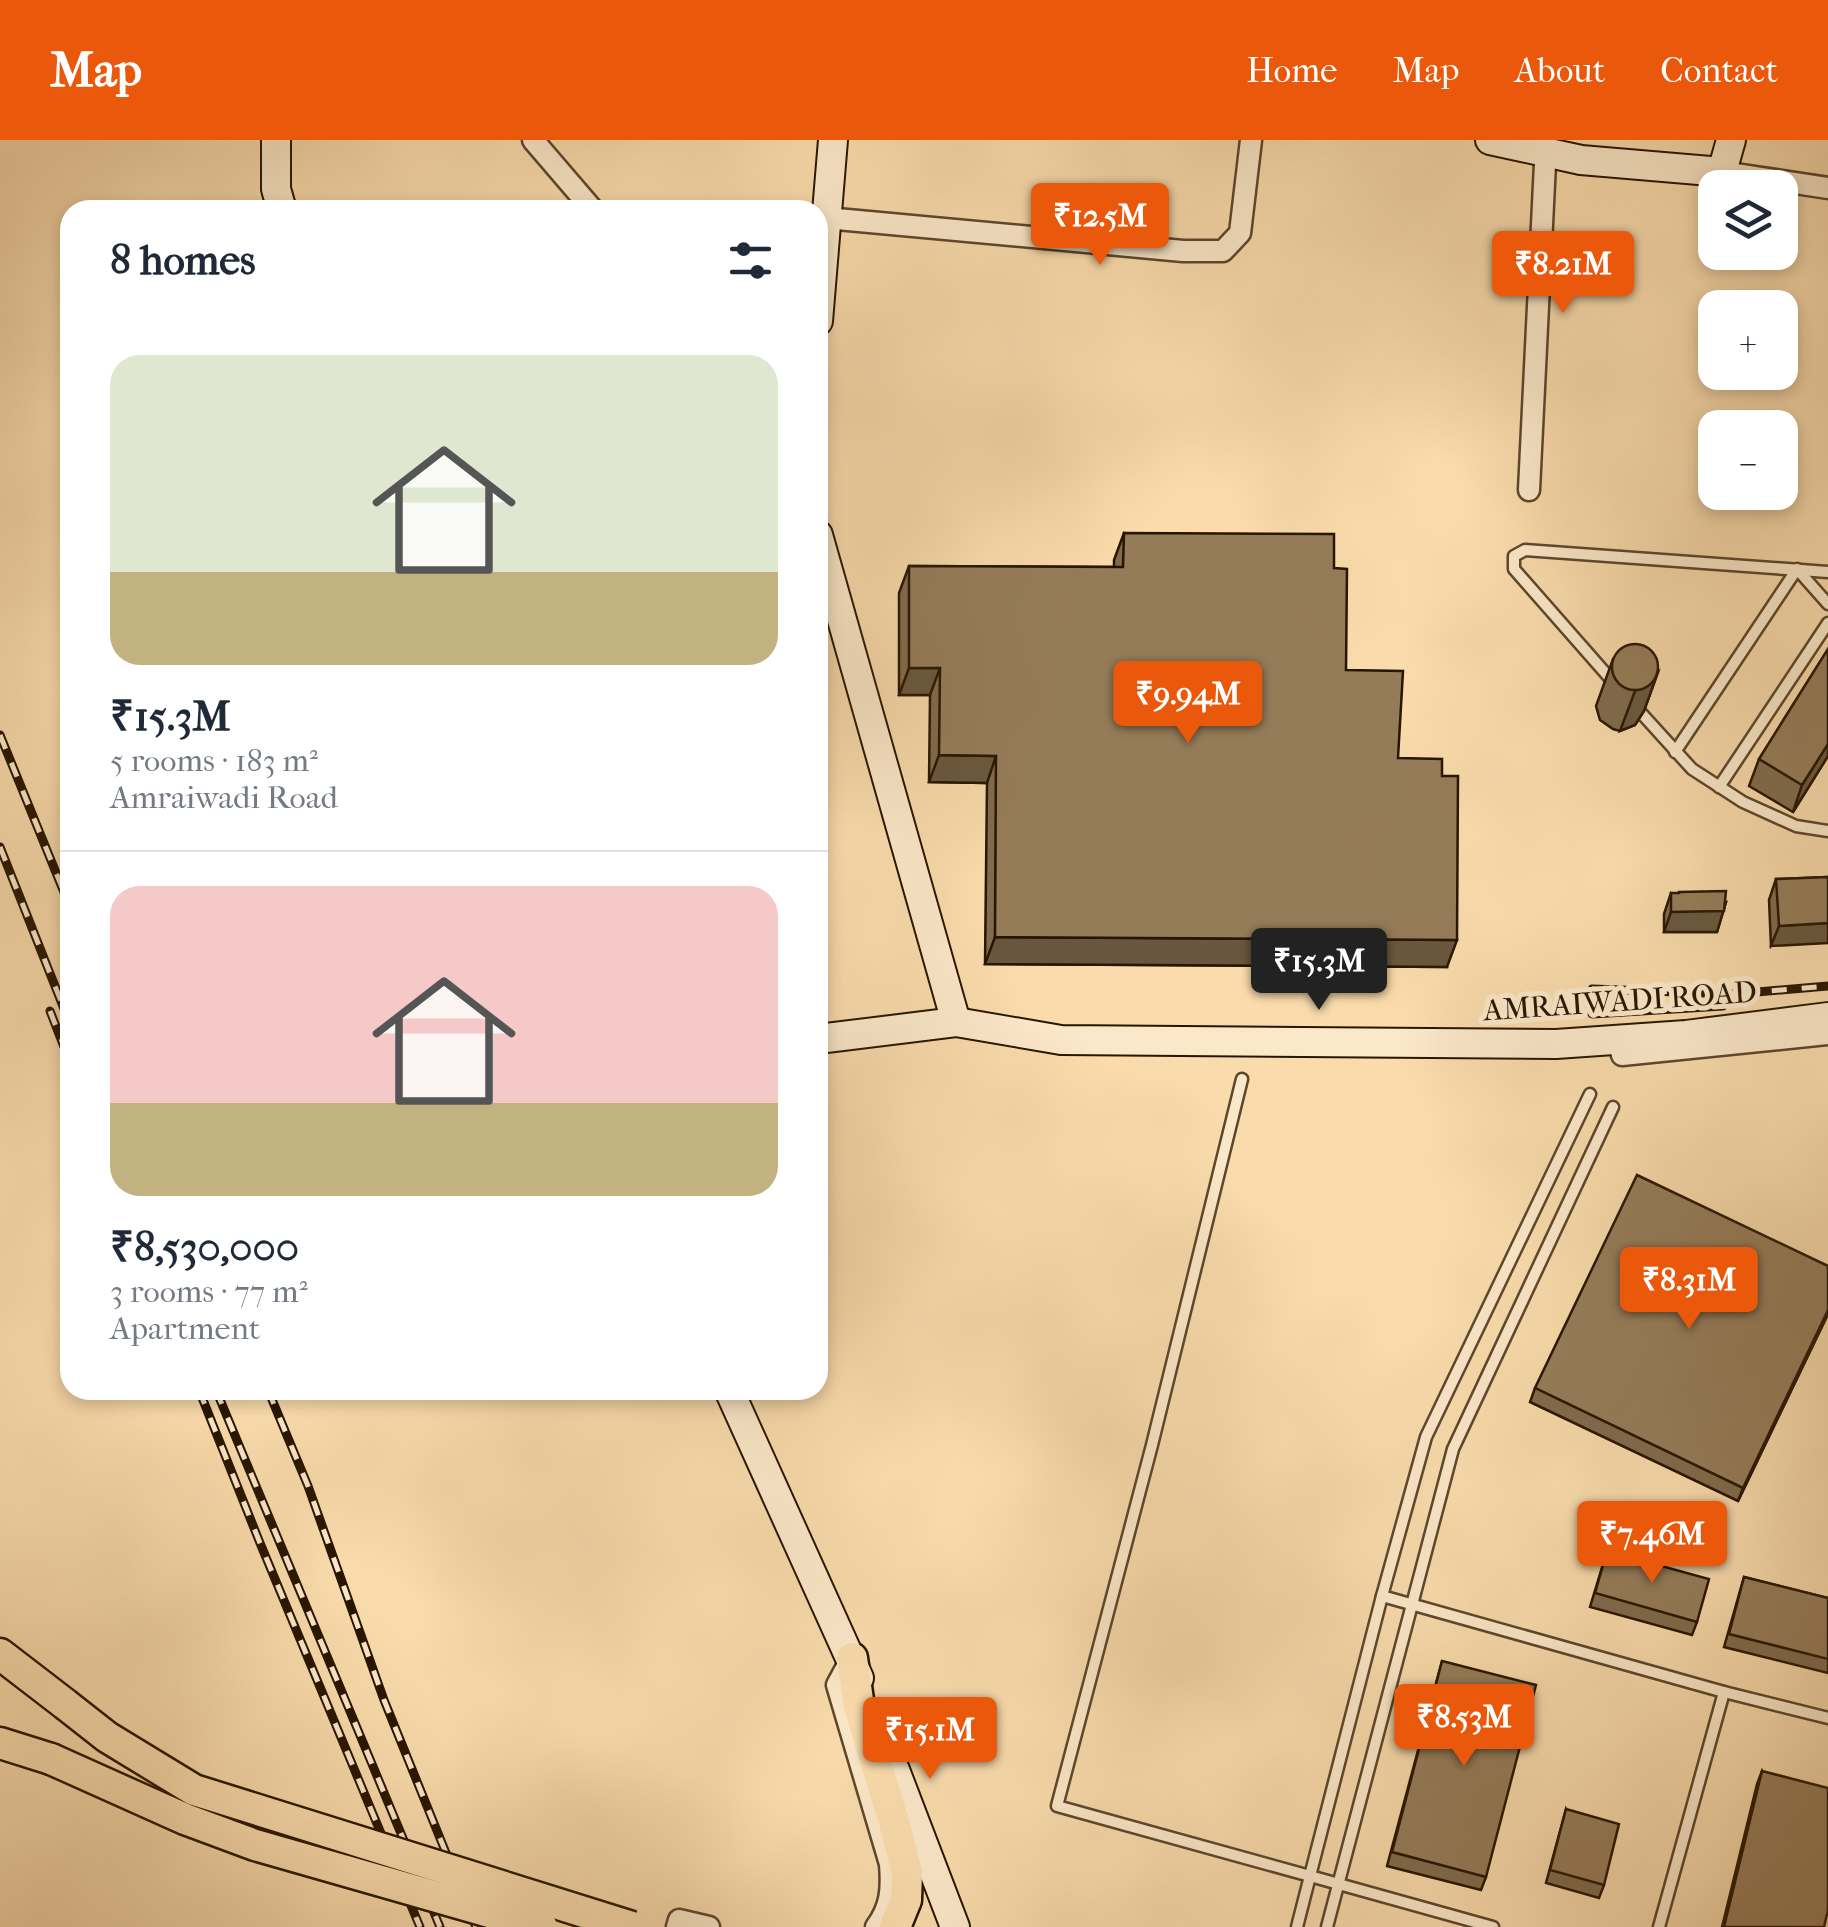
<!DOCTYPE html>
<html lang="en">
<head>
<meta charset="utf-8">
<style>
  :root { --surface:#fff; --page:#f6f6f7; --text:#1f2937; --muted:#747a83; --line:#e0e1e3; --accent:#ea580c }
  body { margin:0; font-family:"IM FELL French Canon",serif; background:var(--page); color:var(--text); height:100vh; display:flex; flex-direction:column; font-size:38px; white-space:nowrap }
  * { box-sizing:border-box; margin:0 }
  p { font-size:32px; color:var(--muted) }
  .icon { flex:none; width:55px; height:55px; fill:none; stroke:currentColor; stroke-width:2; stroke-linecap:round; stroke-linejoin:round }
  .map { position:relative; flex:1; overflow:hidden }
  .side { position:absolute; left:60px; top:60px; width:768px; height:1200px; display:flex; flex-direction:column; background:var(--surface); border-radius:30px; box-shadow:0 5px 15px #0003 }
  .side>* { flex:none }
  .tools { position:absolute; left:1698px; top:30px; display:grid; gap:20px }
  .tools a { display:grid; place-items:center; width:100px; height:100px; border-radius:20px; background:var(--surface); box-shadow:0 5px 15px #0003; font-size:50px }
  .price { position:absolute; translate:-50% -85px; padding:0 22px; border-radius:10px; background:var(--accent); color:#fff; font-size:32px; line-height:65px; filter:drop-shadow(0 2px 5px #0008) }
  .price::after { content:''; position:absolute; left:50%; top:60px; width:30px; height:22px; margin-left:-15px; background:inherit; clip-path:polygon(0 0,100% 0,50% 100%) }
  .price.current { background:#222; color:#fff }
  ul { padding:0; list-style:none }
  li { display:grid; align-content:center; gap:20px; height:530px; padding:0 50px }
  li+li { border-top:2px solid var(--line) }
  li span { display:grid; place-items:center; height:310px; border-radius:30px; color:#555 }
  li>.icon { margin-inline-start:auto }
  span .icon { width:180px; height:180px; fill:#fffc; stroke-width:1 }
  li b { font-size:42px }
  h2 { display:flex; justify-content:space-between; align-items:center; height:120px; padding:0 50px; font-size:42px }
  header { display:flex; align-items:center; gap:60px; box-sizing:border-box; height:140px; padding:0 50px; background:var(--accent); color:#fff }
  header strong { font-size:48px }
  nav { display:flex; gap:55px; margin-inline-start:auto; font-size:35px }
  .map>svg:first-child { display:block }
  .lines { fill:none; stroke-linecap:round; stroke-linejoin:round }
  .lane-casing { stroke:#5c462b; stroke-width:15 }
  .street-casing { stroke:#5c462b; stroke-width:25 }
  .secondary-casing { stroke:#281500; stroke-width:32 }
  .primary-casing { stroke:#281500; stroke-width:35 }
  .lane { stroke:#fbe8c9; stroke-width:10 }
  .street { stroke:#fbe8c9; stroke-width:20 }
  .secondary { stroke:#fbe8c9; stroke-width:28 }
  .primary { stroke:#f9dbac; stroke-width:30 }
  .rail-casing { stroke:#281500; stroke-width:9 }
  .rail { stroke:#fbe8c9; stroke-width:5; stroke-dasharray:15; stroke-linecap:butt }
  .primary-bridge-casing { stroke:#281500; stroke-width:35; stroke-linecap:butt }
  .primary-bridge { stroke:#f9dbac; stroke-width:30 }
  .wall { fill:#806b4d; stroke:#281500; stroke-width:2.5 }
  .shaded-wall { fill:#68573e; stroke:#281500; stroke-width:2.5 }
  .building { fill:#957c59; stroke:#281500; stroke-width:2.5 }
  .labels { text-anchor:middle; stroke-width:10; stroke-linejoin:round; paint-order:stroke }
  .street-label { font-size:30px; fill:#281500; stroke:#fbe8c9 }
</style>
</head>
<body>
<header>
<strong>Map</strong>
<nav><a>Home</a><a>Map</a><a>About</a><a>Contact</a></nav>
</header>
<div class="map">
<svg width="1828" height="1787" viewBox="0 0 1828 1787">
  <rect width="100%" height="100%" fill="#f9dbac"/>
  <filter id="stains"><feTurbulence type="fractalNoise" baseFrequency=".002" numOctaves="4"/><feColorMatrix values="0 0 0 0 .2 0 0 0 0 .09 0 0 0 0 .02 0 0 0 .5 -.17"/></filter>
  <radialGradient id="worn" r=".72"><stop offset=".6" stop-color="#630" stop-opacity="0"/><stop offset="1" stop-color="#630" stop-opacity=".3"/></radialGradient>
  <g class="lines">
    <defs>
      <g id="lane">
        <polyline points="1615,544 1514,429 1514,416 1525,410 1828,432"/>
        <polyline points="1633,564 1692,629 1743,662 1796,686 1828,691"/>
        <polyline points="1675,612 1797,429 1828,464"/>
        <polyline points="1719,647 1828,483"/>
        <polyline points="1242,939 1152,1305 1057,1666 1310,1736 1297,1787"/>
        <polyline points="1382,1456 1724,1552 1828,1578"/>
        <polyline points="1327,1787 1453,1309 1613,967"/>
        <polyline points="1493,1787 1310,1736 1382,1456 1426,1297 1590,954"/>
        <polyline points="1659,1787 1724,1552"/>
      </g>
      <g id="street">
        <polyline points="533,0 593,70"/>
        <polyline points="1722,32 1828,48"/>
        <polyline points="826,78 1183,111 1223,111 1240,93 1251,0"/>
        <polyline points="1529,350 1546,3"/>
        <polyline points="1618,899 1622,915 1828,894"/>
        <path d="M851,1519l-14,26 53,179c2,25 1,43 -14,63"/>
        <polyline points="677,1787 679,1780 709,1787"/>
      </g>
      <g id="secondary">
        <polyline points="276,0 276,49 282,70"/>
        <polyline points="1490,0 1581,20 1722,32 1731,0"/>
        <polyline points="818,181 833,0"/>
        <polyline points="818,395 956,882"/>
        <polyline points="818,899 956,882 1061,900 1556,904 1686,895 1828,877"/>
        <polyline points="729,1250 859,1538"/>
        <polyline points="877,1583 955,1787"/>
      </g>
      <g id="primary">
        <polyline points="0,1514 65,1564"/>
        <polyline points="852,1518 859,1567 894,1682 907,1733 906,1760 895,1787"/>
        <polyline points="0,1603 51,1619"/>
      </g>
    </defs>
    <!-- lane casing -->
    <use href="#lane" class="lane-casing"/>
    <!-- street casing -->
    <use href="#street" class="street-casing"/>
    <!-- secondary casing -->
    <use href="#secondary" class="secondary-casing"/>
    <!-- primary casing -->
    <use href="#primary" class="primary-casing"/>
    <!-- lane -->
    <use href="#lane" class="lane"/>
    <!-- street -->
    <use href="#street" class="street"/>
    <!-- secondary -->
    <use href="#secondary" class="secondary"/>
    <!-- primary -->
    <use href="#primary" class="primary"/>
    <defs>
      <g id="rail">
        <polyline points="0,595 70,767"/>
        <polyline points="0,707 70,884"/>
        <polyline points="1592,849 1734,854 1828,846"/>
        <polyline points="50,871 70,922"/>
        <polyline points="1592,874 1723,866"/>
        <polyline points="199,1250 260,1403 420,1787"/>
        <polyline points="216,1250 440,1787"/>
        <polyline points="268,1250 308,1346 384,1560 476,1787"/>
      </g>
    </defs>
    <!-- rail casing -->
    <use href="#rail" class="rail-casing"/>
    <!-- rail -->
    <use href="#rail" class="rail"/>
    <defs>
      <g id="primary-bridge">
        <polyline points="65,1564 107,1597 194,1650 632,1787"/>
        <polyline points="51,1619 185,1679 255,1705 542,1787"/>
      </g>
    </defs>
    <!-- primary-bridge casing -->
    <use href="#primary-bridge" class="primary-bridge-casing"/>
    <!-- primary-bridge -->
    <use href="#primary-bridge" class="primary-bridge"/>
  </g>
  <!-- wall -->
  <g class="wall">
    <polygon points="1124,393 1334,428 1346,530 1398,618 1447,827 985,824 987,643 929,642 930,555 899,555 899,453 909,426 1114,427 1114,420"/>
    <polygon points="1828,509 1828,616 1793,672 1749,646 1759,619"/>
    <polygon points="1613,519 1658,532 1644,571 1635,585 1620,591 1613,589 1600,580 1596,566"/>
    <polygon points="1828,737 1771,806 1769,760 1776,739"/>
    <polygon points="1671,753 1726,762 1717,792 1664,792 1664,774"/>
    <polygon points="1828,1126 1828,1174 1738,1361 1530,1262 1535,1248"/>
    <polygon points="1607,1411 1697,1482 1692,1495 1590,1467"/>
    <polygon points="1744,1437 1828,1458 1828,1533 1724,1507"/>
    <polygon points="1442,1521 1486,1737 1481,1750 1387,1726"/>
    <polygon points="1762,1631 1824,1787 1722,1787 1757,1644"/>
    <polygon points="1566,1669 1604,1745 1599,1758 1546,1743"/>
  </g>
  <!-- shaded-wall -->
  <g class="shaded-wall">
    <polygon points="909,528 940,528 930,555 899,555"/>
    <polygon points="1658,532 1644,571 1635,585 1620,591 1635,551"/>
    <polygon points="1828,604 1828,616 1793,672 1802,645"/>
    <polygon points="939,615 996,616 987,643 929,642"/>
    <polygon points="1726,762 1717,792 1664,792 1671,772"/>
    <polygon points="1828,783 1828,803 1771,806 1779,786"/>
    <polygon points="995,797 1457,800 1447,827 985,824"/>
    <polygon points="1828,1170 1828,1174 1738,1361 1743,1348"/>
  </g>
  <!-- building -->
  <g class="building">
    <polygon points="1124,393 1334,394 1334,428 1347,429 1346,530 1403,531 1398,618 1442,619 1442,636 1458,636 1457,800 995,797 996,616 939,615 940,528 909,528 909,426 1123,427"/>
    <circle cx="1635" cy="527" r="23"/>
    <polygon points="1828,509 1828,604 1802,645 1759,619"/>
    <polygon points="1828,737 1828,783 1779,786 1776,739"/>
    <polygon points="1726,751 1724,771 1671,772 1671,753 1679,753 1679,752"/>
    <polygon points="1637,1035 1828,1126 1828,1170 1743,1348 1535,1248"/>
    <polygon points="1607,1411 1709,1439 1697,1482 1595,1453"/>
    <polygon points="1744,1437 1828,1458 1828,1519 1729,1494"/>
    <polygon points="1442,1521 1536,1545 1486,1737 1392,1712"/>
    <polygon points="1762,1631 1828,1648 1828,1770 1824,1787 1724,1787"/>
    <polygon points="1566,1669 1619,1684 1604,1745 1550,1730"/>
  </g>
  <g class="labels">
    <!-- street labels -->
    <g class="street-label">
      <text transform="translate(1620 861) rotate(-4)" y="10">AMRAIWADI ROAD</text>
    </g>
  </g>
  <rect width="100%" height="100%" filter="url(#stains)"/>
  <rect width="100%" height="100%" fill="url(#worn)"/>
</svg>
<div class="tools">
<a><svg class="icon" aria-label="layers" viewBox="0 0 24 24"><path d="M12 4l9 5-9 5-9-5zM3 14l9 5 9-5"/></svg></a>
<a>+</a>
<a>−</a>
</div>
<b class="price" style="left:1100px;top:128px">₹12.5M</b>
<b class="price" style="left:1563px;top:176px">₹8.21M</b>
<b class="price" style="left:1188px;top:606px">₹9.94M</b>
<b class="price current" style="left:1319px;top:873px">₹15.3M</b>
<b class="price" style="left:1689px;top:1192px">₹8.31M</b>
<b class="price" style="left:1652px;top:1446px">₹7.46M</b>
<b class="price" style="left:1464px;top:1629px">₹8.53M</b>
<b class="price" style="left:930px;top:1642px">₹15.1M</b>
<section class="side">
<h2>8 homes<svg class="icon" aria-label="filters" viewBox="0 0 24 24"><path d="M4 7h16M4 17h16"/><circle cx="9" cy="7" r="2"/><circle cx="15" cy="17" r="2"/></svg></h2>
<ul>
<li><span style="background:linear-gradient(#dfe7d0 70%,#c2b280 0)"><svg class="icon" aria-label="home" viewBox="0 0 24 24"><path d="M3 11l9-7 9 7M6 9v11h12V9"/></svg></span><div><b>₹15.3M</b><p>5 rooms · 183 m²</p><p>Amraiwadi Road</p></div></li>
<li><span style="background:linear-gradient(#f6c9c9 70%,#c2b280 0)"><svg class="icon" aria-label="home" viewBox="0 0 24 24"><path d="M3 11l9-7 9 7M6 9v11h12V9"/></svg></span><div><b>₹8,530,000</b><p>3 rooms · 77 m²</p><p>Apartment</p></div></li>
</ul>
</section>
</div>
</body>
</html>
